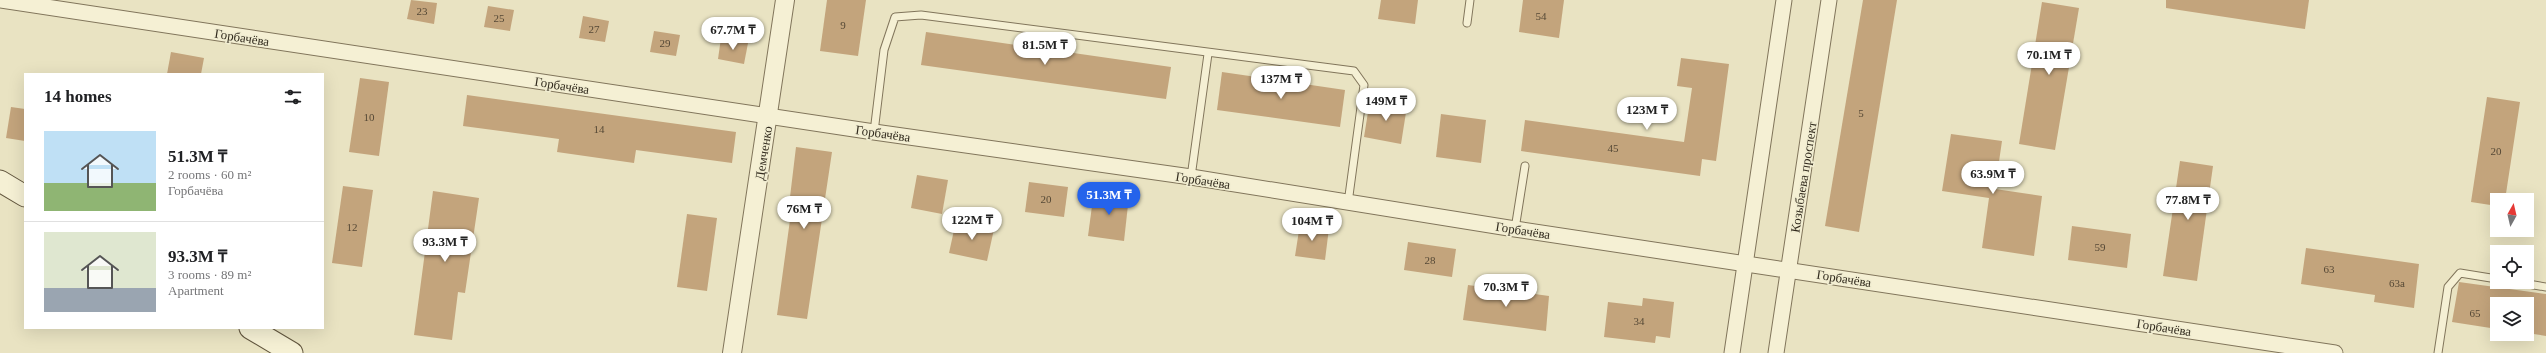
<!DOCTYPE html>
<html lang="en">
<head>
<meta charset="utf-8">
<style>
  :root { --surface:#fff; --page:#f2f2f2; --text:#202124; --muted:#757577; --line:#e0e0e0; --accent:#2563eb }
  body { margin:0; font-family:"Times New Roman",serif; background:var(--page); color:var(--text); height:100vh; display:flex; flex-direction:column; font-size:15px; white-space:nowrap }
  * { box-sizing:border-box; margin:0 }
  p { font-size:13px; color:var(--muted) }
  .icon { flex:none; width:22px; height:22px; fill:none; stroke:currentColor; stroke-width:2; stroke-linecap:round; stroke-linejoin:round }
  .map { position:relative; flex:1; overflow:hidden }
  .sheet { position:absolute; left:24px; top:73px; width:300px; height:256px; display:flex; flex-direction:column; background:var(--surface); border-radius:0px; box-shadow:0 4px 16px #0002 }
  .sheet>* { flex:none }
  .needle { width:26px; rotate:8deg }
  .controls { position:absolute; left:2490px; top:193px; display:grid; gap:8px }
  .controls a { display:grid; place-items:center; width:44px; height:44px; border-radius:0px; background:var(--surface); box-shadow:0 4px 16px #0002; font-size:20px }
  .price { position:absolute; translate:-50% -34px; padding:0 9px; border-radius:14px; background:#fff; color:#222; font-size:13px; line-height:26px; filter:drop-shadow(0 1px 2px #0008) }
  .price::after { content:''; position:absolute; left:50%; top:24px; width:12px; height:9px; margin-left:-6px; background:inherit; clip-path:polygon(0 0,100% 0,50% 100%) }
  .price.current { background:var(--accent); color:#fff }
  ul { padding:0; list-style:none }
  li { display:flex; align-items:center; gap:12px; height:100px; padding:0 20px }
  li+li { border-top:1px solid var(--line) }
  li span { display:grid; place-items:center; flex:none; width:112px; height:80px; border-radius:0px; color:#555 }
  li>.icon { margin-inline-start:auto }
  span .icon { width:48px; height:48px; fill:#fffc; stroke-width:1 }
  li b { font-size:17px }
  h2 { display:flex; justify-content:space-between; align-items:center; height:48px; padding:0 20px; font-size:17px }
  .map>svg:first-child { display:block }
  .building { fill:#c3a47c }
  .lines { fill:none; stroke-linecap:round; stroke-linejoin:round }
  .service-casing { stroke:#81755b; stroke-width:9 }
  .minor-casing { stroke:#81755b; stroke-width:17 }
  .tertiary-casing { stroke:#81755b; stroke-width:20 }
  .secondary-casing { stroke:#62563e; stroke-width:23 }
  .service { stroke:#f5f0d4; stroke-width:7 }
  .minor { stroke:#f5f0d4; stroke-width:15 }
  .tertiary { stroke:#f5f0d4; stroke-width:18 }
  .secondary { stroke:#f5f0d4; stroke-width:21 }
  .labels { text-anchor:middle; stroke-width:3; stroke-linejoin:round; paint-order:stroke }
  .number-label { font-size:11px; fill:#564936 }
  .street-label { font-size:13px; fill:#322b1e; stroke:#f1edd1 }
</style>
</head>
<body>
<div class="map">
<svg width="2546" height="353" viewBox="0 0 2546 353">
  <rect width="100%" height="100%" fill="#e9e3c2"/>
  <!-- building -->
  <g class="building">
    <polygon points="411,0 437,3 434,24 407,19"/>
    <polygon points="827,0 866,0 858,56 820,51"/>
    <polygon points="1381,0 1418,0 1415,24 1378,19"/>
    <polygon points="1523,0 1564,0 1559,38 1519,32"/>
    <polygon points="1863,0 1897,0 1859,232 1825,226"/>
    <polygon points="2166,0 2309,0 2305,29 2166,8"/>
    <polygon points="2042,2 2079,8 2055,150 2019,144"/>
    <polygon points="488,6 514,10 510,31 484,27"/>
    <polygon points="583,16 609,21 605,42 579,38"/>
    <polygon points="654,31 680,35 676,56 650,52"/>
    <polygon points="926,32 1171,67 1166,99 921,65"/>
    <polygon points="721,38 748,43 744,64 718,59"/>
    <polygon points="171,52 204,58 201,74 167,74"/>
    <polygon points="1681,58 1729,64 1716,161 1702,159 1700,176 1521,151 1525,120 1684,142 1692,88 1677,86"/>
    <polygon points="1222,72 1345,90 1340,127 1217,110"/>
    <polygon points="360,78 389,82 379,156 349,152"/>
    <polygon points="467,95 736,132 732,163 636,150 634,163 557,152 559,139 463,126"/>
    <polygon points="2487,97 2520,102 2505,200 2497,200 2497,206 2471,202"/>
    <polygon points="1370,100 1407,106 1401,144 1364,137"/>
    <polygon points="11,107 25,109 25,141 6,138"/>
    <polygon points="1441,114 1486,120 1481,163 1436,157"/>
    <polygon points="1951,134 2002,141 1995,189 2042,196 2034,256 1982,248 1989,198 1942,191"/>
    <polygon points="796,147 832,152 807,319 777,315 793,198 790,197"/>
    <polygon points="2180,161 2213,166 2197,281 2163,276"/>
    <polygon points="917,175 948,180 942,214 911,208"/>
    <polygon points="1029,182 1068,187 1064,217 1025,212"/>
    <polygon points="343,186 373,190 362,267 332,263"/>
    <polygon points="433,191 479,198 465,293 458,292 452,340 414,335"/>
    <polygon points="1094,191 1129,196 1124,241 1088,236"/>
    <polygon points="687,214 717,218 707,291 677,287"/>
    <polygon points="956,221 994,229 987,261 949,253"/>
    <polygon points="1300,224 1329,228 1325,260 1295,256"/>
    <polygon points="2072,226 2131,234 2127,268 2068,260"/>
    <polygon points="1408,242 1456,249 1452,277 1404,270"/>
    <polygon points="2306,248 2419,264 2414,308 2374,302 2375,295 2301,284"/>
    <polygon points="2459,282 2546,294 2546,336 2527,333 2527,304 2497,304 2497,329 2452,322"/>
    <polygon points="1468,285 1549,296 1546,331 1463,320"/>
    <polygon points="1643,298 1674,302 1670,338 1656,336 1655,343 1604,337 1608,302 1642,306"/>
  </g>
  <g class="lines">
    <defs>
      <g id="service">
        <polyline points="1467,23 1470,0"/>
        <polyline points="874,132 884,50 895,17 921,15 1354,71 1364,85 1348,203"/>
        <polyline points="1191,177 1208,54"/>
        <polyline points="1515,229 1525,166"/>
        <polyline points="2516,282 2546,287"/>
        <polyline points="2438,353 2448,287 2460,273 2497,279"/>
      </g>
      <g id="minor">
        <polyline points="0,0 874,132 1191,177 1515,229 2335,353"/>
        <polyline points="1732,353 1784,0"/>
        <polyline points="1776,353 1829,0"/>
      </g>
      <polyline id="tertiary" points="732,353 785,0"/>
      <g id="secondary">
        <polyline points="0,181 25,196"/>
        <polyline points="250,328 292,353"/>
      </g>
    </defs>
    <!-- service casing -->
    <use href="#service" class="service-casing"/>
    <!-- minor casing -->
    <use href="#minor" class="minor-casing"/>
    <!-- tertiary casing -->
    <use href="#tertiary" class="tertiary-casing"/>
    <!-- secondary casing -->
    <use href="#secondary" class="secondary-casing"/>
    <!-- service -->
    <use href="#service" class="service"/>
    <!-- minor -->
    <use href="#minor" class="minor"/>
    <!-- tertiary -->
    <use href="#tertiary" class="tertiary"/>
    <!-- secondary -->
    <use href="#secondary" class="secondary"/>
  </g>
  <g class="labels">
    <!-- number labels -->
    <g class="number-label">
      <text x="422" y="15">23</text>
      <text x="1541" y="20">54</text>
      <text x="499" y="22">25</text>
      <text x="843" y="29">9</text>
      <text x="594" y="33">27</text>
      <text x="665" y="47">29</text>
      <text x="1861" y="117">5</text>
      <text x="369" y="121">10</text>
      <text x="599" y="133">14</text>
      <text x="1613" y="152">45</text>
      <text x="2496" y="155">20</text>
      <text x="1046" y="203">20</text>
      <text x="352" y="231">12</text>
      <text x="2100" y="251">59</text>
      <text x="1430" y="264">28</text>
      <text x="2329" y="273">63</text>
      <text x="2397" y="287">63а</text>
      <text x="2475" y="317">65</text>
      <text x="1639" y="325">34</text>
    </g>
    <!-- street labels -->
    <g class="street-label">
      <text transform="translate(242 37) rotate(9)" y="5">Горбачёва</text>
      <text transform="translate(562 85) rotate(9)" y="5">Горбачёва</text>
      <text transform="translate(883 133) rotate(8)" y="5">Горбачёва</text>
      <text transform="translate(763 153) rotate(-81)" y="5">Демченко</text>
      <text transform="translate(1803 177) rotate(-81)" y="5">Козыбаева проспект</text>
      <text transform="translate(1203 180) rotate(9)" y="5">Горбачёва</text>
      <text transform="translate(1523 230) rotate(9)" y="5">Горбачёва</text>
      <text transform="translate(1844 278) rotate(9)" y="5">Горбачёва</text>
      <text transform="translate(2164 327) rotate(9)" y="5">Горбачёва</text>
    </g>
  </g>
</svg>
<div class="controls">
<a><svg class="needle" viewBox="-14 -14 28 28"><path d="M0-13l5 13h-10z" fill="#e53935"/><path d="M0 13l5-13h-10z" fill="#757577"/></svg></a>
<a><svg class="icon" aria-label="locate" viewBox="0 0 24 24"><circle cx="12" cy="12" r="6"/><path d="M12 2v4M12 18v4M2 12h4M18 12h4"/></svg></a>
<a><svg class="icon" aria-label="layers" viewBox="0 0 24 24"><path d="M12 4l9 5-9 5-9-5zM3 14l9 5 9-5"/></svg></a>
</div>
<b class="price" style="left:733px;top:51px">67.7M ₸</b>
<b class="price" style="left:1045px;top:66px">81.5M ₸</b>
<b class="price" style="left:2049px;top:76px">70.1M ₸</b>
<b class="price" style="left:1281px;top:100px">137M ₸</b>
<b class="price" style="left:1386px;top:122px">149M ₸</b>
<b class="price" style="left:1647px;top:131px">123M ₸</b>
<b class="price" style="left:1993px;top:195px">63.9M ₸</b>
<b class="price current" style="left:1109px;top:216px">51.3M ₸</b>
<b class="price" style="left:2188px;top:221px">77.8M ₸</b>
<b class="price" style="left:804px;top:230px">76M ₸</b>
<b class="price" style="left:972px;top:241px">122M ₸</b>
<b class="price" style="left:1312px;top:242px">104M ₸</b>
<b class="price" style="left:445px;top:263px">93.3M ₸</b>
<b class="price" style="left:1506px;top:308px">70.3M ₸</b>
<section class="sheet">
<h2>14 homes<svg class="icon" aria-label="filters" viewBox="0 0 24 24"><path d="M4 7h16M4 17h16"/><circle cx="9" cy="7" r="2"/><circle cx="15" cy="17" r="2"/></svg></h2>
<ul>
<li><span style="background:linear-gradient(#bfe0f5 65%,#8fb573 0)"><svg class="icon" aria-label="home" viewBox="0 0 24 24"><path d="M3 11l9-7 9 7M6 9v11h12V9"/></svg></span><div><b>51.3M ₸</b><p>2 rooms · 60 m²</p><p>Горбачёва</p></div></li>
<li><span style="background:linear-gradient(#dfe7d0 70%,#9aa5b1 0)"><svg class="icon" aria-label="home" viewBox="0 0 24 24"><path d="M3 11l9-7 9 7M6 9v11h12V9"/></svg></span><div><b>93.3M ₸</b><p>3 rooms · 89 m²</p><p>Apartment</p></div></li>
</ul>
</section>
</div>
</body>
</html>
